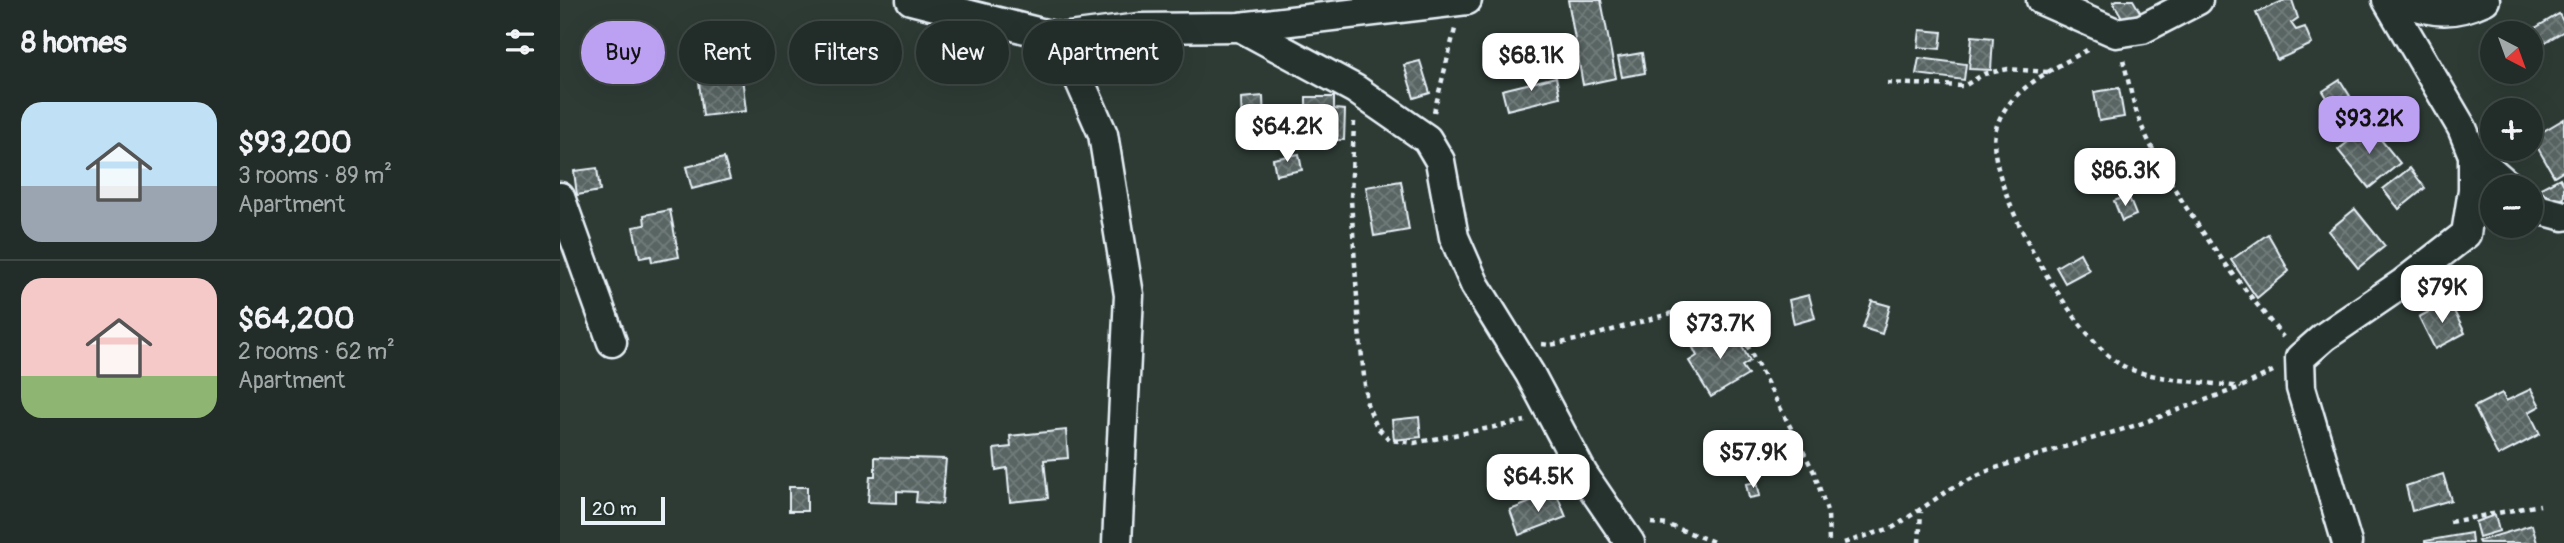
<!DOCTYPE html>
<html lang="en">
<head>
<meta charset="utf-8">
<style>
  :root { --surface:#222c28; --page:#2a3430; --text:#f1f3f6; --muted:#a2a7a8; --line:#3f4845; --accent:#bca0f2 }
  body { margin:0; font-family:Pangolin,sans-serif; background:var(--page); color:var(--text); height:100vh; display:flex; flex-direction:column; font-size:26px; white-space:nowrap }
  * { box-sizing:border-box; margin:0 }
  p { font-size:23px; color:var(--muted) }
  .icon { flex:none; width:38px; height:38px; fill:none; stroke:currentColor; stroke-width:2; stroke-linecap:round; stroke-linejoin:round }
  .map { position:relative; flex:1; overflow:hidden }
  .drawer { display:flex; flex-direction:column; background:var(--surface); width:560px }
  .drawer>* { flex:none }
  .top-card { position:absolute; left:21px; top:21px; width:665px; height:63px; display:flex; gap:14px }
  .needle { width:46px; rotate:139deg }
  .buttons { position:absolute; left:1920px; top:21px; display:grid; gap:14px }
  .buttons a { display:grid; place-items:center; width:63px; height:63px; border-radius:50%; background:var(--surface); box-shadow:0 7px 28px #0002,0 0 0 2px var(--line); font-size:35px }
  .scale { position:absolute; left:21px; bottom:18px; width:84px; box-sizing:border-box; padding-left:7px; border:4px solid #e8f1f8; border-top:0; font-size:19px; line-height:24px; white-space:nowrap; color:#e8f1f8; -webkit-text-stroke:5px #26332d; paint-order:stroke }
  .price { position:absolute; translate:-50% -60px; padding:0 16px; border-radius:14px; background:#fff; color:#222; font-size:23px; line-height:46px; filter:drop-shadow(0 2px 4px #0008) }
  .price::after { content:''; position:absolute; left:50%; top:42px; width:21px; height:16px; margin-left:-10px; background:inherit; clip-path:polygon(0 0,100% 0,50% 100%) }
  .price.selected { background:var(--accent); color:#111 }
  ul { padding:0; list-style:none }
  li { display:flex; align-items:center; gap:21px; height:175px; padding:0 21px }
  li+li { border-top:2px solid var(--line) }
  li span { display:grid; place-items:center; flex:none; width:196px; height:140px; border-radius:21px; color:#555 }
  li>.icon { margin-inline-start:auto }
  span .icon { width:84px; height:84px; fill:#fffc; stroke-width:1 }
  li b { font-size:30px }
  h2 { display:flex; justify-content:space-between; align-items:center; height:84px; padding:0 21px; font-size:30px }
  .pill { padding:0 24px; border-radius:32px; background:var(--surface); box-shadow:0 7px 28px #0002,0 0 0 2px var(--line); font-size:24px; line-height:63px }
  .pill.selected { background:var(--accent); color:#111 }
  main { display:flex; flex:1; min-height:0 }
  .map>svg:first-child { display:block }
  .building { fill:url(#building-cross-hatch); stroke:#e8f1f8; stroke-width:2 }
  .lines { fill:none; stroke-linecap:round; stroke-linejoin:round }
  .minor-casing { stroke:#e8f1f8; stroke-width:33 }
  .path { stroke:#e8f1f8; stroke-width:4.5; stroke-dasharray:5 5; stroke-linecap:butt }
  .minor { stroke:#26332d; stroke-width:28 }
</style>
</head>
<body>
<main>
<section class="drawer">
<h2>8 homes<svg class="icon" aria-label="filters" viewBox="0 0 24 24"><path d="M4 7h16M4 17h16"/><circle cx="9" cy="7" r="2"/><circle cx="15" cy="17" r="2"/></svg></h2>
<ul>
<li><span style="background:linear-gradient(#bfe0f5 60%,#9aa5b1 0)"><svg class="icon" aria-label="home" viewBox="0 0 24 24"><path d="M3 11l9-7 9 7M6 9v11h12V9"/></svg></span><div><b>$93,200</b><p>3 rooms · 89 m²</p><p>Apartment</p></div></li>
<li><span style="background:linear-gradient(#f6c9c9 70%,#8fb573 0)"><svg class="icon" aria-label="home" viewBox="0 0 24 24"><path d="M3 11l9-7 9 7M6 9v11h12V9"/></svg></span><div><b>$64,200</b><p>2 rooms · 62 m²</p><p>Apartment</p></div></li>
</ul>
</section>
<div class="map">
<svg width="2004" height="543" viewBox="0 0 2004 543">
  <defs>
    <pattern id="building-cross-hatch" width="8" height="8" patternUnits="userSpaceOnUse" patternTransform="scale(1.75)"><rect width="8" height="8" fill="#596563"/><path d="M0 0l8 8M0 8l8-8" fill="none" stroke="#717c7a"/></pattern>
  </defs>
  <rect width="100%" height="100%" fill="#2e3b35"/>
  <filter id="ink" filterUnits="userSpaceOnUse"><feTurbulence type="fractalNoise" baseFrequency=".0143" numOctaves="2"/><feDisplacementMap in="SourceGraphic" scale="14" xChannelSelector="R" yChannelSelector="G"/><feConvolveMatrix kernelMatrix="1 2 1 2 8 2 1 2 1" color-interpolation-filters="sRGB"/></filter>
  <g filter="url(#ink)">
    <!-- building -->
    <g class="building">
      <polygon points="1008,0 1041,0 1056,78 1023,85"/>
      <polygon points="1557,0 1573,0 1586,22 1570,31 1553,2"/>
      <polygon points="1725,0 1732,0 1738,18 1731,23 1736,30 1745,27 1752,44 1717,60 1696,13"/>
      <polygon points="1999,14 2004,23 2004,31 1984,43 1975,28"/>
      <polygon points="1360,30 1382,32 1380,49 1358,47"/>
      <polygon points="1412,36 1433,38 1431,70 1409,69"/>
      <polygon points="97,51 103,66 76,78 69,63"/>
      <polygon points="1082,53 1085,73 1062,77 1058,57"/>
      <polygon points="1359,58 1406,64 1404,80 1356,74"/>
      <polygon points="860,61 870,93 854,98 844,65"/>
      <polygon points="181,68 186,111 143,116 138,73"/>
      <polygon points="996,77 1000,97 947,110 942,90"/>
      <polygon points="1780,80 1790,96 1772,106 1763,91"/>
      <polygon points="1559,88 1564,117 1539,121 1534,92"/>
      <polygon points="703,96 704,124 682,125 681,98"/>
      <polygon points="746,97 774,97 774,109 785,110 784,140 774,140 775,144 747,145 747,138 728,137 729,115 746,116"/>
      <polygon points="2004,119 2004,170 1994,176 1972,138"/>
      <polygon points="1809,125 1840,163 1809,188 1778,150"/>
      <polygon points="739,154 742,170 716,175 713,159"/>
      <polygon points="164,158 170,179 132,189 126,167"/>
      <polygon points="37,168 40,191 17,195 14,171"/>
      <polygon points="1850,168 1865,188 1839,209 1823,189"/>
      <polygon points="2000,178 2004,185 2004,198 1986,207 1977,190"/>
      <polygon points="841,181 849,230 814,236 806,187"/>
      <polygon points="1568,195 1576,215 1562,221 1554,201"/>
      <polygon points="1795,209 1825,246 1798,268 1768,231"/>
      <polygon points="110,210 119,257 92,262 91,256 80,258 73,227 85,225 84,215"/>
      <polygon points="1708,234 1729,271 1697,298 1671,260"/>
      <polygon points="1520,253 1529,270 1505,283 1496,267"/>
      <polygon points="1249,295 1255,318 1234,324 1229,300"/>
      <polygon points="1312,301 1330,306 1322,334 1303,328"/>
      <polygon points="1889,301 1905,333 1875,349 1859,317"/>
      <polygon points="1169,324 1190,361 1182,366 1188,375 1151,397 1129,361 1137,356 1132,346"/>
      <polygon points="1971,389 1980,406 1969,412 1980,434 1938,456 1914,407 1942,393 1946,401"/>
      <polygon points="859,417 861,437 834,440 832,420"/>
      <polygon points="506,430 508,458 484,460 488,498 450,502 447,468 436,470 434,449 451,447 450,436"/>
      <polygon points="315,457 386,459 382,504 356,502 357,492 337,491 337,503 308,502 310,476 315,476"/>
      <polygon points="1883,474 1891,500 1852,511 1846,486"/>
      <polygon points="1197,482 1200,496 1189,498 1186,484"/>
      <rect x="229" y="487" width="18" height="24"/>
      <polygon points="996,492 1006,517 959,535 950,510"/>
      <polygon points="1935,515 1939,531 1919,537 1915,522"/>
      <polygon points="1972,525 1977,543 1919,543 1918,541"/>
      <polygon points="1911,533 1912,543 1865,543 1865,541"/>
    </g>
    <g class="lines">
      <defs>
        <g id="minor">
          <polyline points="351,0 501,38 543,134 569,295 557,543"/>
          <polyline points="1481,0 1556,33 1582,29 1638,0"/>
          <path d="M1836,0c38,11 52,17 89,0"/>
          <polyline points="680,27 795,89 867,139 880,161 894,237 915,285 970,374 1023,474 1070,543"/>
          <polyline points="501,38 579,28 680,27 907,0"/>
          <polyline points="1913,155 1950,187"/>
          <polyline points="0,197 52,342"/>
          <polyline points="1970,203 1981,210 2004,216"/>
          <polyline points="1787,543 1741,388 1740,358 1764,337 1843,283 1906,234 1913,190 1913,155 1902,128 1827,0"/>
        </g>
      </defs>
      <!-- minor casing -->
      <use href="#minor" class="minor-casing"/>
      <!-- path -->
      <g class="path">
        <path d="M1527,50c-33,19 -84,41 -92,83 -10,54 80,204 126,232 23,14 91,18 120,22"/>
        <path d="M1563,60c6,22 10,46 19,67 36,79 87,143 141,210"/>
        <polyline points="1327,83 1404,86 1424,74 1448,69 1488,72"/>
        <polyline points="874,112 895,29"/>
        <polyline points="794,122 791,199 799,330 807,404 817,427 830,440 854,443 965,421"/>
        <polyline points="982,344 990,345 1021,339 1140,305 1159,307 1176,324 1254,472 1268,514 1269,543"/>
        <polyline points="1890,522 1980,505"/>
        <polyline points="1091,523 1108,525 1157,543"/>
        <polyline points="1284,543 1334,527 1392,488 1432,469 1577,425 1681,387 1713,371"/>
        <polyline points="1359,543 1361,512"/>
      </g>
      <!-- minor -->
      <use href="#minor" class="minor"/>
    </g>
  </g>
</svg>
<div class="buttons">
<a><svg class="needle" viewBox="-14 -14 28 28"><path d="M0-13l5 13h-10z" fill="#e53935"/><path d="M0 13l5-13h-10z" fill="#a2a7a8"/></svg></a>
<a>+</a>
<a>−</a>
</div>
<div class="scale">20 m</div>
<b class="price" style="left:971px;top:93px">$68.1K</b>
<b class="price selected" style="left:1809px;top:156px">$93.2K</b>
<b class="price" style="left:727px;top:164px">$64.2K</b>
<b class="price" style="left:1565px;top:208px">$86.3K</b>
<b class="price" style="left:1882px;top:325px">$79K</b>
<b class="price" style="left:1160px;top:361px">$73.7K</b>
<b class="price" style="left:1193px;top:490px">$57.9K</b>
<b class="price" style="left:978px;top:514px">$64.5K</b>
<div class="top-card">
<a class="pill selected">Buy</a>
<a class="pill">Rent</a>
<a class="pill">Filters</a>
<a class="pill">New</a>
<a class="pill">Apartment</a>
</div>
</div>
</main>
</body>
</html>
